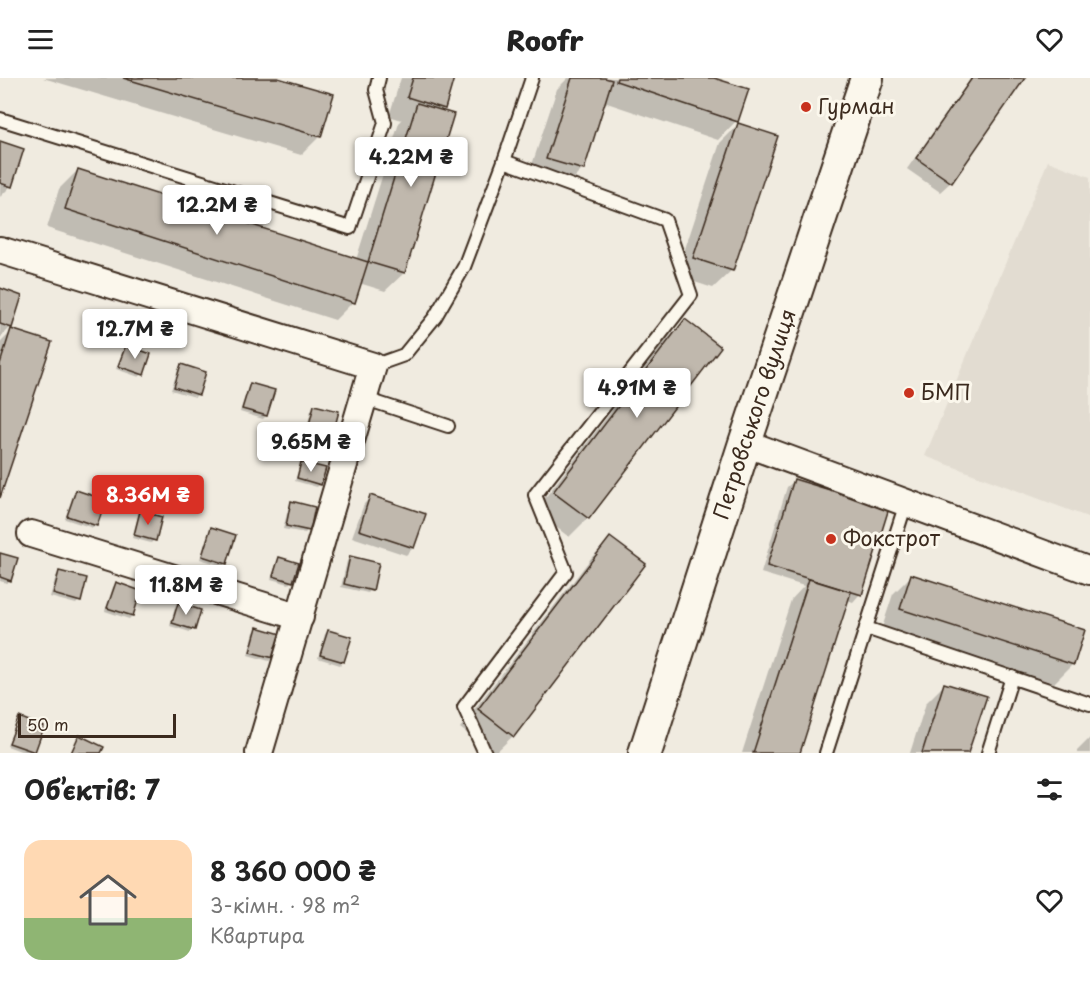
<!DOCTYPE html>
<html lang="uk">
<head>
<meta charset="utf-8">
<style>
  :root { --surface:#fff; --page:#f2f2f2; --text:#222; --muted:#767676; --accent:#d93025 }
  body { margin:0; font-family:"Playpen Sans",sans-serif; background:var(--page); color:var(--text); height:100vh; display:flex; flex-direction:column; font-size:22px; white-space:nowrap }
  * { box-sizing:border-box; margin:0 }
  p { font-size:20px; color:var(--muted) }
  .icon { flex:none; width:33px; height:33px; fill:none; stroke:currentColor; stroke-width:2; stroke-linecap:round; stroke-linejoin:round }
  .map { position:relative; height:675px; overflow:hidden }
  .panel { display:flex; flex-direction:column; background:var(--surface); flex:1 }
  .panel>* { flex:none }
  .scale { position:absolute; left:18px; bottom:15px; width:158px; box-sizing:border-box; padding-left:6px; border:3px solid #3b2a1e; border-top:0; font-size:16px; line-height:21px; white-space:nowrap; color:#3b2a1e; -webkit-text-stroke:4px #fbf7ec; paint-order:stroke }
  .price { position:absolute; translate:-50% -51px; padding:0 14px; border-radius:6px; background:#fff; color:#222; font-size:20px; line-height:39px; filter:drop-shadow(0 2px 3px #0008) }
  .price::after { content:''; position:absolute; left:50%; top:36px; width:18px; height:14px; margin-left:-9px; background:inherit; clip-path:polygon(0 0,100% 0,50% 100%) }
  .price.selected { background:var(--accent); color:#fff }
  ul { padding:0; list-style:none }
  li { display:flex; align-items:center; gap:18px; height:150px; padding:0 24px }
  li span { display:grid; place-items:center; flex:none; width:168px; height:120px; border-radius:18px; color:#555 }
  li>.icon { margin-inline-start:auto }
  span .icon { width:72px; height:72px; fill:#fffc; stroke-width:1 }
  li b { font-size:26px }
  h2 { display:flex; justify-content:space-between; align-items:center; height:72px; padding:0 24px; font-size:26px }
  header { display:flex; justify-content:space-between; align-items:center; height:78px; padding:0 24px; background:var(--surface); font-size:27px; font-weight:800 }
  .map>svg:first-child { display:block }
  .built { fill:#e2dcd1 }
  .shadow { fill:#0003 }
  .building { fill:#c0b8ad; stroke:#3b2a1e; stroke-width:1.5 }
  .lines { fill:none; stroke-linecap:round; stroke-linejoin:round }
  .service-casing { stroke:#3b2a1e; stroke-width:16 }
  .minor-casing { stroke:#3b2a1e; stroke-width:30 }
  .tertiary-casing { stroke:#3b2a1e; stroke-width:36 }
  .service { stroke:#fbf7ec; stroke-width:12 }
  .minor { stroke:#fbf7ec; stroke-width:26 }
  .tertiary { stroke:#fbf7ec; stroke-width:32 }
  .poi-dot { fill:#c8321e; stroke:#fbf7ec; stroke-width:2 }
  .labels { text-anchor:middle; stroke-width:6; stroke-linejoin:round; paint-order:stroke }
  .poi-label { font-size:21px; fill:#3b2a1e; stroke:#fbf7ec; text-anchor:start }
  .street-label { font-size:21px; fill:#3b2a1e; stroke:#fbf7ec }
</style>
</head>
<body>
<header><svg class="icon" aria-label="menu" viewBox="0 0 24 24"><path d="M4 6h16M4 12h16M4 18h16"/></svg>Roofr<svg class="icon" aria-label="heart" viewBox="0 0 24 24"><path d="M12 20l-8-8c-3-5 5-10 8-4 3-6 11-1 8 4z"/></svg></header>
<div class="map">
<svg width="1090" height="675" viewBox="0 0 1090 675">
  <rect width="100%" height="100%" fill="#f0ebe0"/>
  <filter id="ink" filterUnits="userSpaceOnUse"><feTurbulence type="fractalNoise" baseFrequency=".0167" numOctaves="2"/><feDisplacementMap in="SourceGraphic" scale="12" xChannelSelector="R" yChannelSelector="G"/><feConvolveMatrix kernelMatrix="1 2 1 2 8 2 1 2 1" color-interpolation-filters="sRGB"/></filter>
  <g filter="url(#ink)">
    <!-- built -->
    <polygon class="built" points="1048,83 1090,99 1090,440 925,378"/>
    <!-- shadow -->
    <g class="shadow">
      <polygon points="43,0 273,0 320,58 301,77"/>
      <polygon points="401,0 453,0 444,30 440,33 453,37 404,195 385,213 359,205 353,224 335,242 47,150 59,111 78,92 356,182 399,45 402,42 389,38"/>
      <polygon points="568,0 605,2 605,0 710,0 736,43 718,62 604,24 582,92 564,110 528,99 557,11"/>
      <polygon points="971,0 1023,0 951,104 940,114 907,91"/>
      <polygon points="738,47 732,192 713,210 676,198 720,65"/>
      <polygon points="0,65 11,108 0,119"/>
      <polygon points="0,212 21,219 10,250 0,260"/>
      <polygon points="685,243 719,270 588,440 569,459 535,433 666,262"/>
      <polygon points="12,253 0,415 0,265"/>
      <polygon points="126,269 142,296 139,299 116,291 123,272"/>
      <polygon points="181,288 198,316 195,319 171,312 178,291"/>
      <polygon points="251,306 266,338 263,341 240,334 248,309"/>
      <polygon points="314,329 332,356 328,359 306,354 311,332"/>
      <polygon points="302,385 320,406 317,409 295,403 299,389"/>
      <polygon points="795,402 860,516 853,524 847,522 799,675 742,675 791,522 804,508 761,495 787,409"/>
      <polygon points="76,414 96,447 93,450 65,441 73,417"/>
      <polygon points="371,419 413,470 406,477 352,459 364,426"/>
      <polygon points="292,425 308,452 305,455 283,451 289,428"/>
      <polygon points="141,435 154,462 151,465 132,460 138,438"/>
      <polygon points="212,451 226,485 223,488 200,481 209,454"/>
      <polygon points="610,461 513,658 495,675 493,675 460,650 592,479"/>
      <polygon points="0,476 10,502 7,505 0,503"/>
      <polygon points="350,480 371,512 368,515 341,509 347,483"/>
      <polygon points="280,481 292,503 289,506 271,501 277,484"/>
      <polygon points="59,495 79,523 76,526 50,519 56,498"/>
      <polygon points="912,497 1073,586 1054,605 882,550 893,516"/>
      <polygon points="116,506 132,538 129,541 105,533 113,509"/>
      <polygon points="179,526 193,551 190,554 170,548 175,529"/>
      <polygon points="258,551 272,580 269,583 248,577 254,554"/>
      <polygon points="328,553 343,583 340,587 318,580 325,556"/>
      <polygon points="945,606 967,675 910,675 926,625"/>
      <polygon points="19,641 42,650 32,675 26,675 7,668 16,644"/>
      <polygon points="1090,660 1090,675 1077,675 1077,673"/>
    </g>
    <!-- building -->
    <g class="building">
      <polygon points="123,0 278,0 334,16 321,59"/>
      <polygon points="413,0 454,0 445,31 407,19"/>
      <polygon points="572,0 605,0 612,2 584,92 546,81"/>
      <polygon points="617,0 714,0 749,11 738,44 616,3"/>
      <polygon points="972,0 1025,0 952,105 916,80"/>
      <polygon points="417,25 454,36 405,195 368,184"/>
      <polygon points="738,45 778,58 733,193 693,180"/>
      <polygon points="0,63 24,71 12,109 0,105"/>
      <polygon points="78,91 368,184 355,225 65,131"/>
      <polygon points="0,210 22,218 12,250 0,246"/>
      <polygon points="685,241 721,269 589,441 553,414"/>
      <polygon points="11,251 52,264 0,420 0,286"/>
      <polygon points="126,267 151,276 144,297 118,288"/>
      <polygon points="181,286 206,294 199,317 174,309"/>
      <polygon points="250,305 275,312 267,338 242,331"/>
      <polygon points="314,327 339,333 333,356 308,351"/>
      <polygon points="301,384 326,390 321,407 297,400"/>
      <polygon points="794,401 889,430 862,517 767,488"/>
      <polygon points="76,412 106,422 97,448 67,438"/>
      <polygon points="370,417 426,436 414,470 359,452"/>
      <polygon points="291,423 315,429 310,453 286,448"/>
      <polygon points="140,433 162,439 156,463 134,457"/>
      <polygon points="211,449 236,457 227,486 202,478"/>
      <polygon points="610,459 646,486 514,659 478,631"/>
      <polygon points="0,475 18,480 11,503 0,499"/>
      <polygon points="350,478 379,485 373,513 344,506"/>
      <polygon points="279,479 299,485 293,504 273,498"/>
      <polygon points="59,493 87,500 81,524 53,516"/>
      <polygon points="911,496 1085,552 1074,587 900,531"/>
      <polygon points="809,501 851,514 800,675 753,675"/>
      <polygon points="116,504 141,513 133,538 107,530"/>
      <polygon points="178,525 201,532 195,552 172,545"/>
      <polygon points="257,549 281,556 274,580 250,574"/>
      <polygon points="328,552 352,559 344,584 320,577"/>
      <polygon points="944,605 987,618 968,675 922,675"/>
      <polygon points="19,639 44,649 35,674 9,665"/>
      <polygon points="79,657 104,669 101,675 71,675"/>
    </g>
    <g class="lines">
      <defs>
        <g id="service">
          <polyline points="0,41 350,150 385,45 376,12 379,0"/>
          <polyline points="373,288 404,277 435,239 464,189 504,83 532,0"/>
          <polyline points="363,320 448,348"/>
          <polyline points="866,550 1090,626"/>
          <polyline points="485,675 464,629 566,494 535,417 691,217 665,142 504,83"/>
          <polyline points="826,675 906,425"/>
          <polyline points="988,675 1012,599"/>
        </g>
        <g id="minor">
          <polyline points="0,172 373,288 259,675"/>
          <polyline points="745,365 1090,493"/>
          <polyline points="31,456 300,539"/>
        </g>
        <g id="tertiary">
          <path id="s1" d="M645,675l100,-310 122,-365"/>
        </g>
      </defs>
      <!-- service casing -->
      <use href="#service" class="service-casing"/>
      <!-- minor casing -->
      <use href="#minor" class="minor-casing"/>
      <!-- tertiary casing -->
      <use href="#tertiary" class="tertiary-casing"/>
      <!-- service -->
      <use href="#service" class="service"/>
      <!-- minor -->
      <use href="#minor" class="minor"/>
      <!-- tertiary -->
      <use href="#tertiary" class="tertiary"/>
    </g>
  </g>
  <!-- markers -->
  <g class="poi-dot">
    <circle cx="806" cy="29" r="6"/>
    <circle cx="909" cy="315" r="6"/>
    <circle cx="831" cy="461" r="6"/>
  </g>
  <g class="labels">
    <!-- poi labels -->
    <g class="poi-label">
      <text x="818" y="36">Гурман</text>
      <text x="921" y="322">БМП</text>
      <text x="843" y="468">Фокстрот</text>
    </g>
    <!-- street labels -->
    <g class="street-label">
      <text dy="7" stroke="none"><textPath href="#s1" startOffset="356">Петровського вулиця</textPath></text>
    </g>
  </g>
</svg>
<div class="scale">50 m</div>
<b class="price" style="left:411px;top:110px">4.22M ₴</b>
<b class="price" style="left:217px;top:158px">12.2M ₴</b>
<b class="price" style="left:135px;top:282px">12.7M ₴</b>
<b class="price" style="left:637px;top:341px">4.91M ₴</b>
<b class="price" style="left:311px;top:395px">9.65M ₴</b>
<b class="price selected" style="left:148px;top:448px">8.36M ₴</b>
<b class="price" style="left:186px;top:538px">11.8M ₴</b>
</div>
<section class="panel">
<h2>Об’єктів: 7<svg class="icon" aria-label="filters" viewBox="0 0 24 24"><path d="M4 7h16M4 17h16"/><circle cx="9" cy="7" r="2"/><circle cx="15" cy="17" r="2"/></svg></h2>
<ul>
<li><span style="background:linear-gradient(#ffd9b3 65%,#8fb573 0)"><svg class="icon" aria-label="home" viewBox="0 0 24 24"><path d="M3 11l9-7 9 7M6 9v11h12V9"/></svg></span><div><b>8 360 000 ₴</b><p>3-кімн. · 98 m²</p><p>Квартира</p></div><svg class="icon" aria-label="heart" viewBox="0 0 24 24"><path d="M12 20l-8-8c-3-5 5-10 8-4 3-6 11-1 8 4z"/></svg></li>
</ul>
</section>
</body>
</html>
